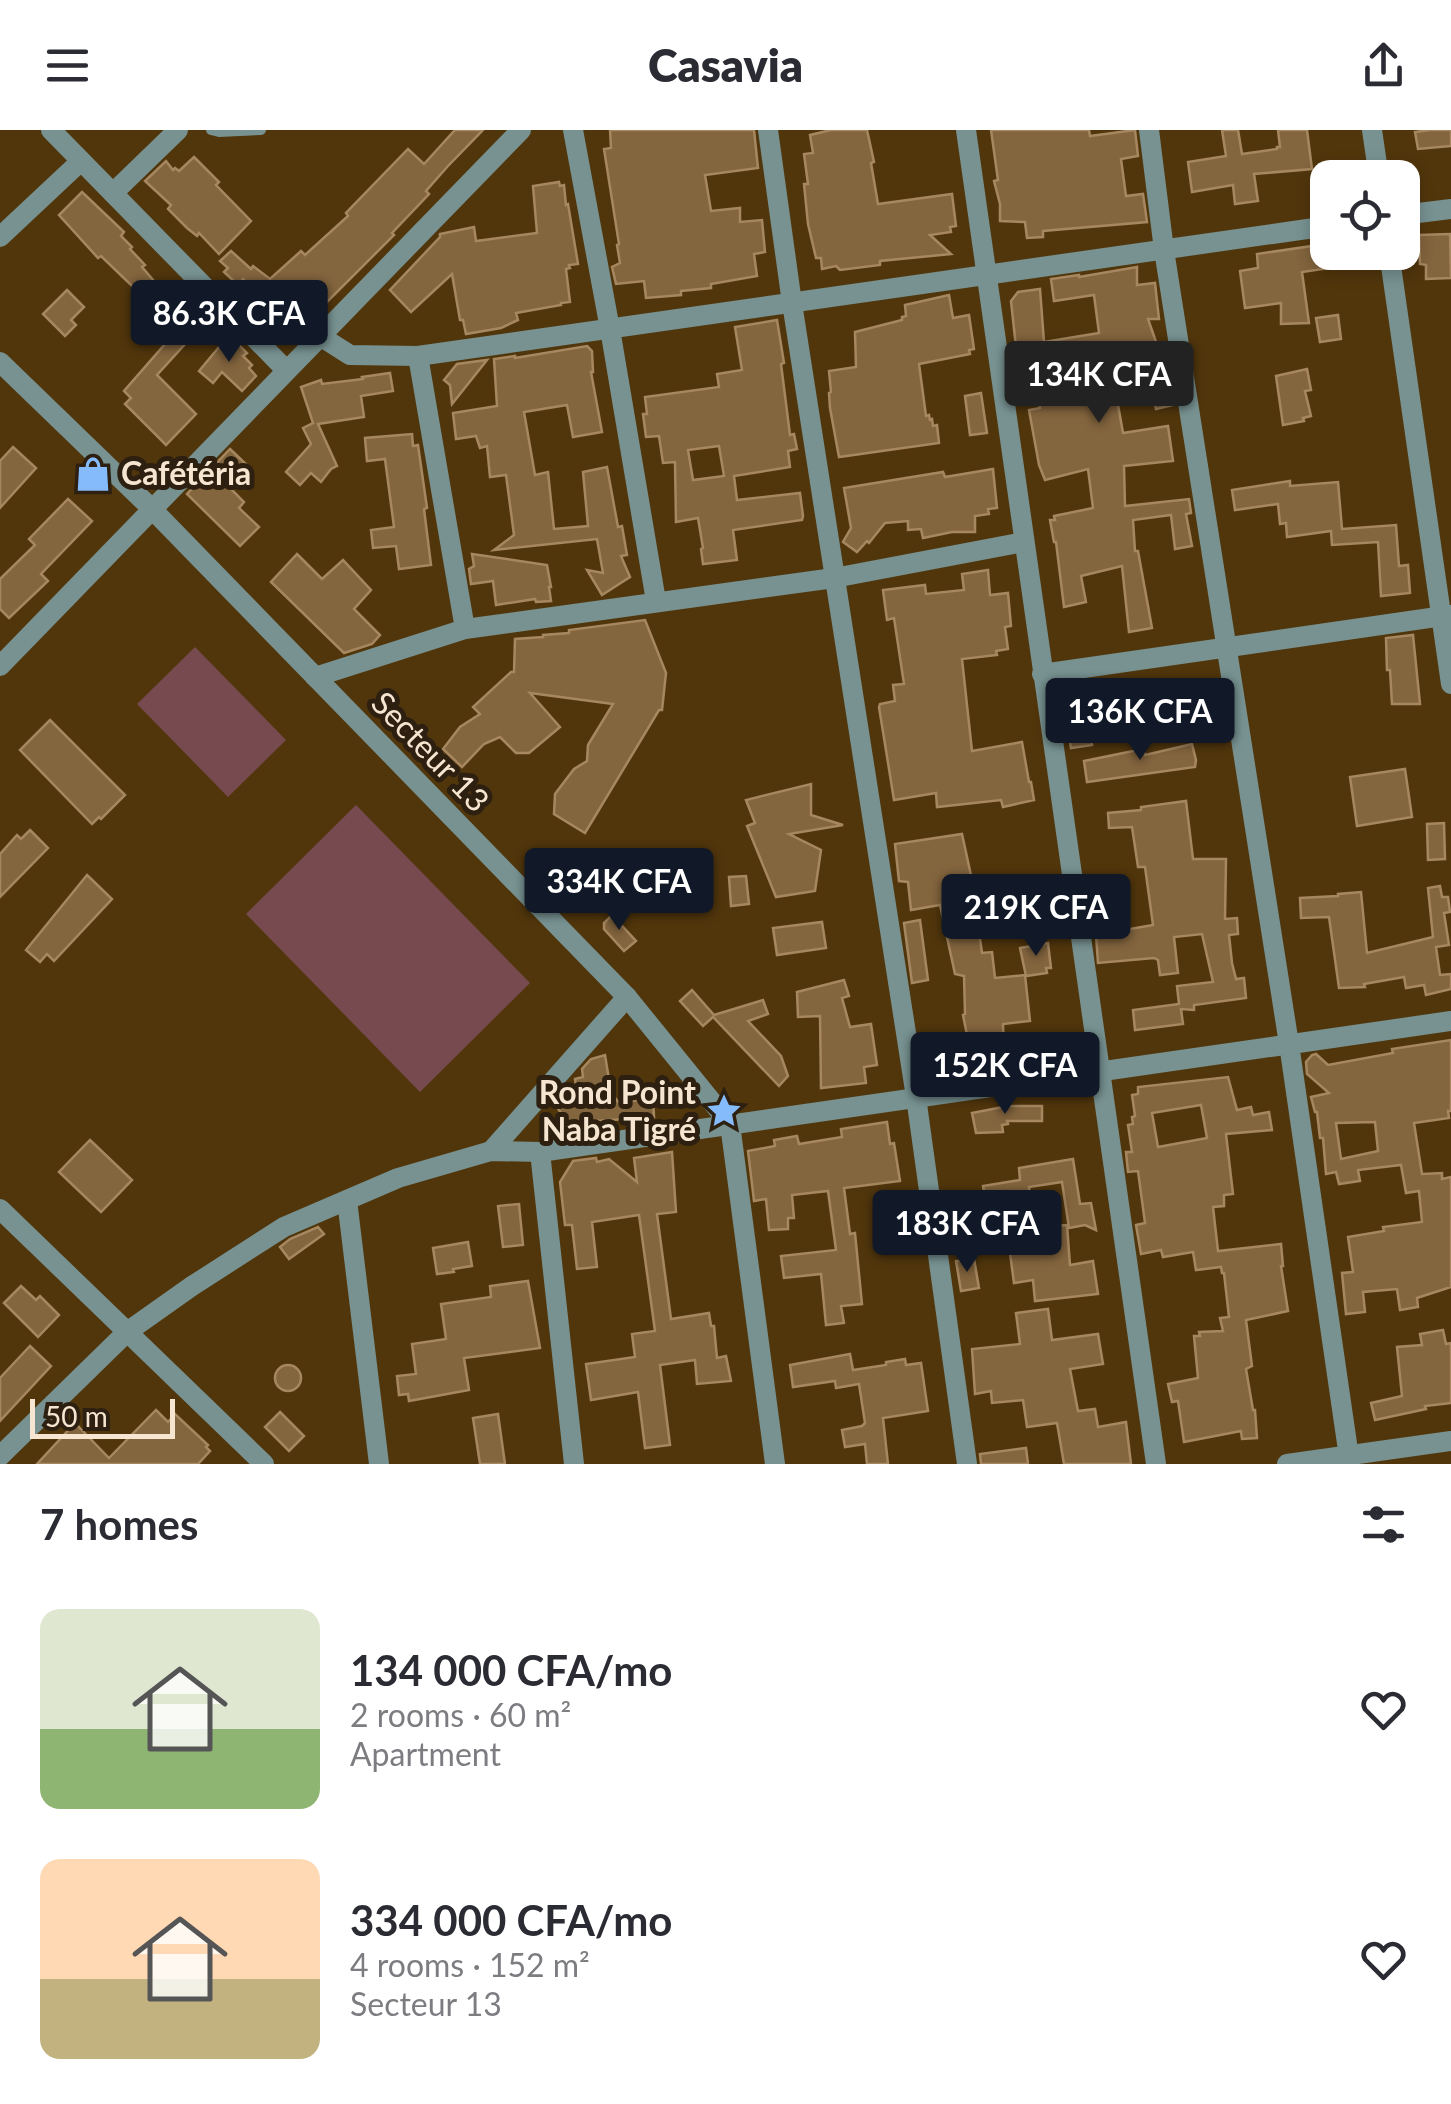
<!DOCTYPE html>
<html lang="en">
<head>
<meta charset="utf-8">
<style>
  :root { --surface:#fff; --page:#f2f2f3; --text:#2b2b33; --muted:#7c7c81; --accent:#111827 }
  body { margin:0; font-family:Lato,sans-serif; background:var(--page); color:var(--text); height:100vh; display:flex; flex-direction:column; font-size:38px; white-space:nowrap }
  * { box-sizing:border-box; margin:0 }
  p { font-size:32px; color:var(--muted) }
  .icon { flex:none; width:55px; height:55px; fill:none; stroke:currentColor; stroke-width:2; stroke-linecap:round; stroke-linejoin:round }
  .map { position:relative; height:1334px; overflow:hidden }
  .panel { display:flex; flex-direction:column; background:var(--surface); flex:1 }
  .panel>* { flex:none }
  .controls { position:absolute; left:1310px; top:30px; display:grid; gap:20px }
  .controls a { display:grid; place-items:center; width:110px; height:110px; border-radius:20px; background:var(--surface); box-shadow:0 5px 15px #0003; font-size:50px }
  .scale { position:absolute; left:30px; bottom:25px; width:145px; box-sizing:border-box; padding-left:10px; border:5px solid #f6e5d0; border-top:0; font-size:28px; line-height:35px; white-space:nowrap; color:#f6e5d0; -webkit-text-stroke:8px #2d2010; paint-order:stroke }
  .price { position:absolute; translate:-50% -85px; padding:0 22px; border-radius:10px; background:var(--accent); color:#fff; font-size:32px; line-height:65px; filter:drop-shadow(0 2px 5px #0008) }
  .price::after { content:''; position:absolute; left:50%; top:60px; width:30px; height:22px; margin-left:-15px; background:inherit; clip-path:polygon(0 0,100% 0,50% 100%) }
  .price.on { background:#222; color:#fff }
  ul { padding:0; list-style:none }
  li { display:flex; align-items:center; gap:30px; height:250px; padding:0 40px }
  li span { display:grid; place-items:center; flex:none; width:280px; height:200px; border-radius:20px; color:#555 }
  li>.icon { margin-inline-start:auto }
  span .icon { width:120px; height:120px; fill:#fffc; stroke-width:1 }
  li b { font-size:42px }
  h2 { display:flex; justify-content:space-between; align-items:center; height:120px; padding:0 40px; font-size:42px }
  header { display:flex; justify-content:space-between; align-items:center; height:130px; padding:0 40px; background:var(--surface); font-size:45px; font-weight:800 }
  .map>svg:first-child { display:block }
  .green { fill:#764a4e }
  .building { fill:#83653e; stroke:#a6875f; stroke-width:2.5; fill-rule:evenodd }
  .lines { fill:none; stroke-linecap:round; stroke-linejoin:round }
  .lane { stroke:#779291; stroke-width:10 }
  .street { stroke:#779291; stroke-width:20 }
  .labels { text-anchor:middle; stroke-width:10; stroke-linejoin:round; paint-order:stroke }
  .poi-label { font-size:32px; font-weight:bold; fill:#f6e5d0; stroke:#2d2010; text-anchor:start }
  .street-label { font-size:32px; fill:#f6e5d0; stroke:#2d2010 }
</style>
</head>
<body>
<header><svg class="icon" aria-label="menu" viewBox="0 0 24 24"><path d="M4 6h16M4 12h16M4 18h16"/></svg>Casavia<svg class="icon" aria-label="share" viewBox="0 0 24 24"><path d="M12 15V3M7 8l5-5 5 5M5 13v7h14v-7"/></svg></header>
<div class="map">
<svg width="1451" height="1334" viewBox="0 0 1451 1334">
  <rect width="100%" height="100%" fill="#51360c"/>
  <!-- green -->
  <g class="green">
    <polygon points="195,517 286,610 228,667 137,574"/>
    <polygon points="356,675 530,853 420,962 246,784"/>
  </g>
  <!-- building -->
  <g class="building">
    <polygon points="455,0 483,0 448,36 426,61 429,64 392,103 394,105 322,177 320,175 296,197 293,194 284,202 257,172 262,165 243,149 238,155 224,142 228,138 220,131 231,121 251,139 253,136 270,149 301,121 305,125 348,86 346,83 408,19 424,34"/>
    <polygon points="610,0 754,0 758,38 705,45 711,81 740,78 740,92 762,90 765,122 754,124 757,146 711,154 711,158 681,161 681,165 646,168 644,151 616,154 612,137 620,133 617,115 619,114 604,19 611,18"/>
    <polygon points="831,0 867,0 874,32 871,33 878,74 952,64 956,96 950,97 951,102 930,105 951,124 880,131 880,135 840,140 836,136 822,139 821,128 816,128 808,94 804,54 808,54 804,24 813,23 810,5"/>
    <polygon points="991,0 1089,0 1090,6 1135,0 1138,26 1121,29 1126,66 1143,64 1147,92 1043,101 1043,107 1027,108 1025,92 1000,91 1000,74 994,51 998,50"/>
    <polygon points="1222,0 1238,0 1242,24 1277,19 1277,17 1280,17 1278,0 1307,0 1312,39 1254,44 1258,71 1235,74 1233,55 1192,62 1188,32 1226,26"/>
    <polygon points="1430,0 1451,0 1451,16 1418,19 1415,2"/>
    <polygon points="194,27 219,52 216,55 251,91 219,124 199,103 197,106 187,98 168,79 171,75 145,51 166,31 173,40 175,38 179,41"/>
    <polygon points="559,52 560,56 564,55 566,75 568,74 578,134 569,135 570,138 566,139 570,172 561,173 561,175 516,183 518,190 501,198 466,204 463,190 460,190 452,144 411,182 390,160 440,107 440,104 474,97 476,111 537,103 533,56"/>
    <polygon points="82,62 124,102 121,106 132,117 130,119 145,135 142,137 160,158 158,159 197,201 157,245 196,284 166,315 125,274 131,268 124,261 165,214 139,188 152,175 101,126 98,128 59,85"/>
    <polygon points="1450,104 1451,148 1426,149 1426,135 1420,134 1419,105"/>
    <polygon points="1326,114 1330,138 1302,142 1309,193 1281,194 1281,173 1245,178 1240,141 1258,138 1257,124"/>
    <polygon points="1137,137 1137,155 1155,153 1159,189 1148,189 1163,232 1166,232 1173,275 1156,279 1150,256 1115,258 1123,303 1168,296 1173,331 1124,336 1125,376 1189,369 1191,383 1186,384 1192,416 1175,419 1171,385 1133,390 1135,421 1138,421 1152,498 1129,502 1122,436 1081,446 1086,472 1064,477 1056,412 1054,412 1050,390 1055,390 1054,386 1093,378 1088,339 1045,350 1039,335 1029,280 1040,278 1035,236 1016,238 1016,217 1011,171 1018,162 1040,159 1044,212 1099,203 1094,165 1054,171 1051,149 1079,145 1079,147"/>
    <polygon points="67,160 84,177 71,190 76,195 65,206 43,184"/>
    <polygon points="949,165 953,188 969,185 974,219 969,220 970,224 919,234 926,286 929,285 930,290 932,289 933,296 937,295 939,313 839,327 830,278 829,263 831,262 829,241 856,237 855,202 902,190 902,187 906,186 905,175"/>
    <polygon points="1338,185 1341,209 1320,212 1316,188"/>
    <path d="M777,190l7,43 -3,1 9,71 4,-1 3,15 -9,2 2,16 -56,9 3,24 63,-7 3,23 -1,4 -69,10 4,30 -34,4 -2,-15 2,-1 -5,-30 -22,4 -1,-60 -12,1 -4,-27 -13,1 -3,-23h4l-2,-17 74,-10 -2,-13 25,-4 -7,-43zM719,316l5,30 -31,4 -5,-30z"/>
    <polygon points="229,205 247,223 243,226 252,235 249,238 256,246 242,261 222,242 213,253 199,241"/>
    <polygon points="587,216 592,221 593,242 591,242 602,302 573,307 567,275 524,282 535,345 548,342 554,399 588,396 583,342 607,337 618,397 622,396 627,425 621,426 630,447 602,465 587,440 603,443 597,409 494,420 514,405 506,345 490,347 487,316 480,318 476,306 456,309 453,283 497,276 494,229 515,226 515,228"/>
    <polygon points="487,230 452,274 450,255 444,250 457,234"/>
    <polygon points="1307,239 1311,260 1305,261 1311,286 1303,288 1304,291 1283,295 1276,246"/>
    <polygon points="390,243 393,261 361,266 364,287 318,294 337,336 331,339 321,352 311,343 300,355 286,342 311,314 303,298 313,293 301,257 321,250 322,254 363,249 362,247"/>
    <polygon points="981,263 987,303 970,305 965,266"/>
    <polygon points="412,304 413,316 418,315 427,378 424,379 431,435 399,439 396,416 373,418 371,400 394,397 385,329 367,331 365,308"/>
    <polygon points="13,317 36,338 0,378 0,331"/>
    <polygon points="230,319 249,337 229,357 244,372 239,378 259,397 240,416 187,364"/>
    <polygon points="993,339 997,378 988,379 989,384 975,386 975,402 952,402 923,408 921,399 908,400 908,391 885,393 869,413 867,411 857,422 843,412 851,398 844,358 943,342 945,347"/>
    <polygon points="1290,351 1290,356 1338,352 1342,399 1396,395 1399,436 1408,435 1410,463 1381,466 1378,412 1332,415 1331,401 1287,407 1286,393 1280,394 1278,374 1235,380 1232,360"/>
    <polygon points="68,369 92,391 41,444 48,451 9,488 0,479 0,449 35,415 29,409"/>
    <polygon points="297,424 322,449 343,430 371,460 354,479 380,505 372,514 344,523 271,452"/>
    <polygon points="472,424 547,435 551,457 549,457 551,471 536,472 535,469 496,475 493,451 471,454 469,439 474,436"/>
    <polygon points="988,440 990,465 1008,463 1011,496 1005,497 1008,519 996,521 997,525 962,529 972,621 1022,612 1029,652 1031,652 1034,670 1003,677 1001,670 937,677 936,663 894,670 879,577 880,574 895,571 893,555 904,554 894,488 887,490 883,460 925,455 926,464 964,460 962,444"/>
    <polygon points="645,490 666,543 662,580 659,580 585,703 554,684 555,664 574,639 587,631 588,615 613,574 530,563 560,597 529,623 516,623 500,607 484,614 462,637 443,619 460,597 480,584 473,577 511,542 514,542 515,509 543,507 543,505 569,503 569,500"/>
    <polygon points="1413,505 1420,574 1392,574 1390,540 1387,540 1386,508"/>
    <polygon points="1212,557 1219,597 1184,604 1178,566 1182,565 1182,562"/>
    <polygon points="50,590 125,665 101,689 99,687 92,694 20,620"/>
    <polygon points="1087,591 1092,615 1071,618 1067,595"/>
    <polygon points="1192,614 1196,630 1195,637 1087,652 1084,631 1143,619 1145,625"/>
    <polygon points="1405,639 1412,687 1357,696 1350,647"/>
    <polygon points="811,654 811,685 843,695 789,704 821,720 815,761 776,767 747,696 755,693 746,670"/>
    <polygon points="1186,671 1193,729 1226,729 1225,789 1237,788 1238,804 1229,805 1232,833 1236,849 1244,848 1246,868 1194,875 1194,880 1181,879 1183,894 1135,900 1133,880 1179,874 1177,856 1213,852 1202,804 1174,807 1178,843 1160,845 1158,830 1154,828 1098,833 1096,805 1153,795 1145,737 1138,737 1132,697 1109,698 1108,683 1141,680 1141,677"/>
    <polygon points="1444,693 1445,729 1428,730 1427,694"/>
    <polygon points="30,700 48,718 0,767 0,724 17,705 21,709"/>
    <polygon points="962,704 972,750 982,823 992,822 995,848 1025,845 1030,891 1003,894 1004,924 996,925 996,928 992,928 992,931 931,941 926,916 968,910 963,885 965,884 964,846 955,844 940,775 911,780 908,752 899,751 895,714"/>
    <polygon points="87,745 112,769 54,831 47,824 40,832 26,820"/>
    <polygon points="746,746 749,774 731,776 729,747"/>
    <polygon points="1440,756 1442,767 1448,767 1450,782 1444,783 1449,815 1436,817 1440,845 1451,844 1451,859 1426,865 1424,855 1406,858 1404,847 1364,854 1365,857 1339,858 1329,787 1301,788 1300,768 1338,766 1338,764 1361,762 1367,823 1433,807 1428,758"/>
    <polygon points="612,785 636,811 624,821 604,799 604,793"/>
    <polygon points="920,790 928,850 912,853 904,793"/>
    <polygon points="822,792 826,818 777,825 773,798"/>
    <polygon points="1048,813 1051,838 1046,838 1047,843 1026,846 1020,818"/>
    <polygon points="844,850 849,866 842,868 850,897 871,894 877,935 864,937 866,953 821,958 820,886 798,887 797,862"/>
    <polygon points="692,860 714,885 763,870 768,884 748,891 781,926 788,946 779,956 713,887 703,896 680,871"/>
    <path d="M1451,910v71h-3l1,7 -35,5 8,51 20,-1v6l9,-2v110l-34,11 1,9 -18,3 -3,-21 -34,3 2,20 -19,2 -4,-41 11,-1 -5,-35 36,-6 -1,-4 39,-5 -3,-31 -13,2 -5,-28 -43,5 2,11 -21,3 -3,-12 -10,2 -3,-36h-3l-3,-26h-2l-4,-15 18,-4 -22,-19 -1,-12 6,-7 4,-1 12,11 65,-12 -1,-4zM1375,992l3,29 -37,8 -5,-36z"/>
    <polygon points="605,925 611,962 618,972 653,969 654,987 567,993 554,972 578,967 575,949 583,947 582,939 591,929"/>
    <path d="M1228,947l9,33 14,-3 2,8 16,-3 3,18 -46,4 7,60 -9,1v11l-11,1 5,44 63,-7 2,22h-2l7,45 -42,9 6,46 -6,3 7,41h2l2,28 -15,1 -1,-8 -57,11 -6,-41 -6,1 -4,-18 30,-6 -4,-42h6l-1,-4 24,-1 -3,-13 9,-1 -5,-44h-2l-1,-6 -25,3 -3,-18 -30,5 -2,-7 -20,4 -5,-29 9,-2 -7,-52 -10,1 -2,-20h6l-4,-27 5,-1 -1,-7 3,-1 -3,-21 6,-1v-7zM1201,975l6,33 -49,9 -6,-34z"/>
    <polygon points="1008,976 1042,976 1042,991 1007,991 1008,994 1002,995 1003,1002 976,1003 972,983"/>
    <polygon points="887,992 890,1014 894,1013 900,1051 844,1058 850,1104 855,1103 862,1174 841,1176 844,1193 826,1195 821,1144 784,1148 781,1126 836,1120 828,1061 792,1065 794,1088 788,1088 788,1099 769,1100 766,1069 754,1071 748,1021 775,1016 774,1010 797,1006 799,1014 842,1007 841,999"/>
    <polygon points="90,1010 132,1050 101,1082 59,1042"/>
    <polygon points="672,1022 676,1082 657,1084 671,1189 709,1183 711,1196 714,1196 717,1228 726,1226 731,1251 697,1254 695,1230 660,1235 670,1315 645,1318 638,1262 591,1270 586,1234 635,1227 632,1204 655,1201 639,1085 592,1092 597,1137 577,1139 572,1095 565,1095 560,1052 573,1031 596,1028 597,1032 609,1029 637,1052 634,1028"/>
    <polygon points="1073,1029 1080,1074 1091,1073 1096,1100 1085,1095 1069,1098 1062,1052 1029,1057 1035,1097 1067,1095 1070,1135 1093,1131 1098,1164 1035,1171 1033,1150 1014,1153 1006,1093 990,1096 983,1056 1020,1050 1019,1038"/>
    <polygon points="519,1074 523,1115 503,1117 498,1076"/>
    <polygon points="318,1097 324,1104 289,1129 280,1117 290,1109"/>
    <polygon points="468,1112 472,1136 453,1139 454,1142 437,1144 433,1118"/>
    <polygon points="974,1129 979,1158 961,1161 956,1131"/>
    <polygon points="528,1151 540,1218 464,1228 469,1260 409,1271 408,1264 399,1265 397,1246 416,1244 412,1214 446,1209 441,1174 491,1167 490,1156"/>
    <polygon points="21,1156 36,1170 40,1166 59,1185 38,1207 4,1173"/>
    <polygon points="1048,1179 1052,1210 1098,1204 1103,1234 1070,1239 1078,1281 1095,1279 1098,1297 1126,1292 1131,1334 1064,1334 1057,1293 1027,1297 1023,1270 992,1273 991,1261 975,1264 972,1219 1020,1214 1016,1183"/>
    <polygon points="1443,1200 1446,1214 1451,1213 1451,1273 1425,1276 1426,1279 1375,1290 1371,1273 1402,1266 1397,1217 1422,1215 1420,1204"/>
    <polygon points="30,1216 51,1236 0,1291 0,1248"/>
    <polygon points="850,1224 853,1240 886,1235 886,1232 905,1229 906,1235 921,1233 928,1281 883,1288 888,1334 867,1334 865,1314 845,1317 842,1300 862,1296 865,1293 859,1254 836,1258 835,1251 793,1257 790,1235"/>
    <circle cx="288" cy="1248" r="13"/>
    <polygon points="156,1280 168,1292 175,1284 208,1315 206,1317 210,1321 198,1334 37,1334 75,1293 109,1328"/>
    <polygon points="280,1282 304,1306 289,1321 265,1297"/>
    <polygon points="498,1284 505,1334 480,1334 473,1288"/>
    <polygon points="1026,1318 1028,1334 981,1334 980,1324"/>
  </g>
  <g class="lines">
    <!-- lane -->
    <polyline class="lane" points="211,0 219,2 261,0"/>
    <!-- street -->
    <g class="street">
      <polyline points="51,0 286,240"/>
      <polyline points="573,0 610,199 656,471"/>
      <polyline points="768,0 792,173 916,967 967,1334"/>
      <polyline points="966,0 1156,1334"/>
      <polyline points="1149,0 1164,120 1289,914 1350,1334"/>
      <polyline points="1372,0 1379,48"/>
      <polyline points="113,63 178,0"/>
      <polyline points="1402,85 1451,79"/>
      <polyline points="0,107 81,31"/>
      <polyline points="1389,122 1451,554"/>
      <polyline points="320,206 350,225 418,226 1328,96"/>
      <polyline points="418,226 465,499"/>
      <polyline points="0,232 151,378 627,867 730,994 775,1334"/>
      <polyline points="0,536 521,0"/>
      <polyline points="1042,544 1451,485"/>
      <polyline points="315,547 465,499 834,448 1024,412"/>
      <polyline points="491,1021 627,867"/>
      <polyline points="540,1022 574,1334"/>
      <polyline points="347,1070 379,1334"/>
      <polyline points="0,1079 264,1334"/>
      <polyline points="0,1326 127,1202 192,1156 284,1097 398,1048 491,1021 540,1022 1451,891"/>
      <polyline points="1287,1334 1451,1311"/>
    </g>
  </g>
  <!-- icons -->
  <defs>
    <symbol id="shop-bare" viewBox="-9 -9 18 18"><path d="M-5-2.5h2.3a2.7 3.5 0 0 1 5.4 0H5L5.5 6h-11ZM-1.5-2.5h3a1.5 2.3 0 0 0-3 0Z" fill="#85bbfb" stroke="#2d2010" stroke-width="2.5" paint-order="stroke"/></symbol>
    <symbol id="sight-bare" viewBox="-9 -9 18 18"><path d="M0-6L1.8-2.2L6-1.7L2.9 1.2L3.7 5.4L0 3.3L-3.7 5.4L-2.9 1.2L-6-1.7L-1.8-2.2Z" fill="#85bbfb" stroke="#2d2010" stroke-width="2.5" paint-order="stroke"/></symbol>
  </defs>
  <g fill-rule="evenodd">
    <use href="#shop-bare" x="68" y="319" width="50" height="50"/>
    <use href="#sight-bare" x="699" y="956" width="50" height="50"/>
  </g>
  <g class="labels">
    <!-- poi labels -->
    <g class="poi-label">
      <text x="121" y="355">Cafétéria</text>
      <text x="696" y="974" text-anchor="end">Rond Point<tspan x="696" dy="37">Naba Tigré</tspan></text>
    </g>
    <!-- street labels -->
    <g class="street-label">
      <text transform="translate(430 622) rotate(46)" y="11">Secteur 13</text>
    </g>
  </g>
</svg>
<div class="controls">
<a><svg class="icon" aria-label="locate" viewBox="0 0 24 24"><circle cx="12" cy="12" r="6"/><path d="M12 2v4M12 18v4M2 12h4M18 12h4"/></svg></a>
</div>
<div class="scale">50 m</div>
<b class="price" style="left:229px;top:235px">86.3K CFA</b>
<b class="price on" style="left:1099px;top:296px">134K CFA</b>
<b class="price" style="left:1140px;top:633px">136K CFA</b>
<b class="price" style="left:619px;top:803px">334K CFA</b>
<b class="price" style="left:1036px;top:829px">219K CFA</b>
<b class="price" style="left:1005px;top:987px">152K CFA</b>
<b class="price" style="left:967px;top:1145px">183K CFA</b>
</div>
<section class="panel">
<h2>7 homes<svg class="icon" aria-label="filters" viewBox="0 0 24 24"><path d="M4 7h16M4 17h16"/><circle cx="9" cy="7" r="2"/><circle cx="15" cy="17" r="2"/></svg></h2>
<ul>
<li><span style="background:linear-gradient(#dfe7d0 60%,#8fb573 0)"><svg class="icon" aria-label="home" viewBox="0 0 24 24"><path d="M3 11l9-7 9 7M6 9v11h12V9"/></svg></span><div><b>134 000 CFA/mo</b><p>2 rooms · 60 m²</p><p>Apartment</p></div><svg class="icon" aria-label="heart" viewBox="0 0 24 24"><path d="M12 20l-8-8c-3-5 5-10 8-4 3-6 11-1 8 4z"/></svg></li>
<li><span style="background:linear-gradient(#ffd9b3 60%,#c2b280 0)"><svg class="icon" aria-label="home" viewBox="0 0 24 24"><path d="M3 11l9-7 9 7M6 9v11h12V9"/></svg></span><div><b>334 000 CFA/mo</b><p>4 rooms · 152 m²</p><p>Secteur 13</p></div><svg class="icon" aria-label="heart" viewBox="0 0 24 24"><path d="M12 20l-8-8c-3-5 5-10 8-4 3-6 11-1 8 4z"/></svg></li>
</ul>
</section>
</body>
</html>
